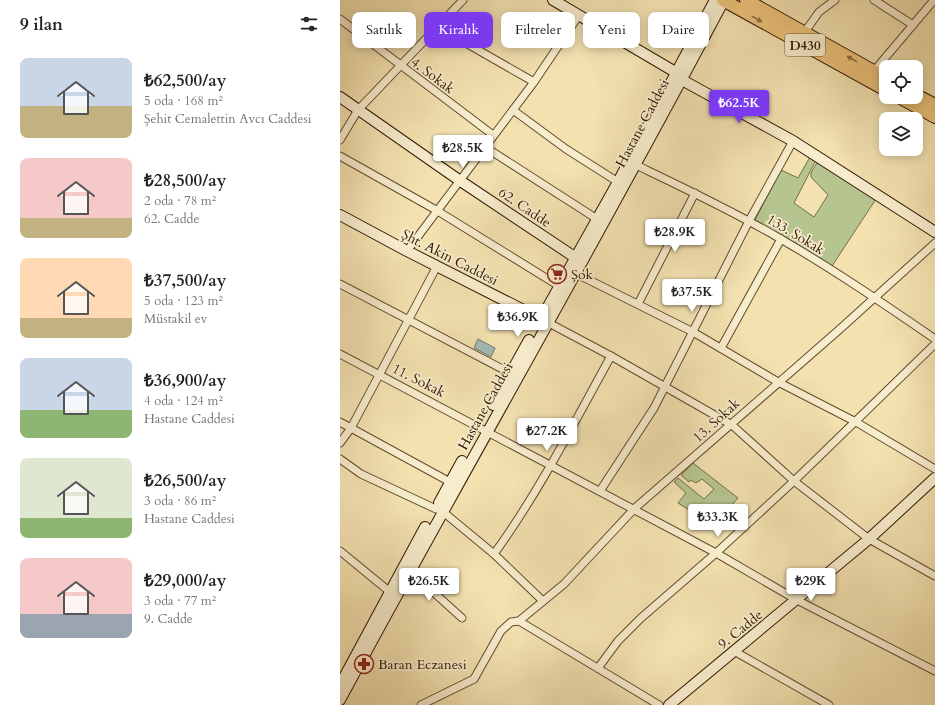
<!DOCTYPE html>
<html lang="tr">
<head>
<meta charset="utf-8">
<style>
  :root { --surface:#fff; --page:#f6f6f6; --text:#222; --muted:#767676; --accent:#7c3aed }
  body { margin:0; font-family:Cardo,serif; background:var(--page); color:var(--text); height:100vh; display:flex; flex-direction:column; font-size:15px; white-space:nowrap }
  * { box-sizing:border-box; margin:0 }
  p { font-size:13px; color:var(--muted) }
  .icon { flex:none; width:22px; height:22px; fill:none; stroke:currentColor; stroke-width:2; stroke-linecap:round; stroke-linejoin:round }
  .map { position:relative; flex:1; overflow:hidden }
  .drawer { display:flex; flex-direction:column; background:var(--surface); width:340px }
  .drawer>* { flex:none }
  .banner { position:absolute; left:12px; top:12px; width:380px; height:36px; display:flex; gap:8px }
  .buttons { position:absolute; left:539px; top:60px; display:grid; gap:8px }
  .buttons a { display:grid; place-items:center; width:44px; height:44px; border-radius:8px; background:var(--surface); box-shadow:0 2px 10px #0003; font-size:20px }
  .price { position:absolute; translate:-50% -34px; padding:0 9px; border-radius:4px; background:#fff; color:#222; font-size:13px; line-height:26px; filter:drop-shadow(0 1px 2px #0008) }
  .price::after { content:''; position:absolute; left:50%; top:24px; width:12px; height:9px; margin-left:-6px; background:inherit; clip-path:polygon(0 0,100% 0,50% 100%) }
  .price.current { background:var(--accent); color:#fff }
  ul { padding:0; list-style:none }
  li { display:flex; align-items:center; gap:12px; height:100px; padding:0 20px }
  li span { display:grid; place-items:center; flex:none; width:112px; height:80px; border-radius:8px; color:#555 }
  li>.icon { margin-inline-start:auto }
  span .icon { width:48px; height:48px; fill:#fffc; stroke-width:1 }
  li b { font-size:17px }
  h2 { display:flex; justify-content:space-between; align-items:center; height:48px; padding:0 20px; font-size:17px }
  .tag { padding:0 14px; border-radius:8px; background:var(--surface); box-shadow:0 2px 10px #0003; font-size:14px; line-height:36px }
  .tag.current { background:var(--accent); color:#fff }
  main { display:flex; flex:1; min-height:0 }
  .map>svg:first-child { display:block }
  .green { fill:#b6c48f; stroke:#746e49 }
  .water { fill:#a0bbb7; stroke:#747a6f }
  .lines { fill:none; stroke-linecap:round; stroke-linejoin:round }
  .street-casing { stroke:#624a2e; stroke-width:9 }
  .secondary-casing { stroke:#321803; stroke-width:12 }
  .highway-casing { stroke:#321803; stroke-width:14 }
  .street { stroke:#f7eccc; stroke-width:7 }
  .secondary { stroke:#f7eccc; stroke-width:10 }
  .highway { stroke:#eac078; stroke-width:12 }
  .oneway { fill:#8e6c3e }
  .labels { text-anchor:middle; stroke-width:3.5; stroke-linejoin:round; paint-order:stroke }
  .shield { fill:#f7eccc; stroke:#6d583f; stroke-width:1 }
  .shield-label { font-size:13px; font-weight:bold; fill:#321803 }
  .street-label { font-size:14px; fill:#321803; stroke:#f7eccc }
  .poi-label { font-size:14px; fill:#321803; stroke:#f7eccc; text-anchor:start }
</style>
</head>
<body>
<main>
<section class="drawer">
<h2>9 ilan<svg class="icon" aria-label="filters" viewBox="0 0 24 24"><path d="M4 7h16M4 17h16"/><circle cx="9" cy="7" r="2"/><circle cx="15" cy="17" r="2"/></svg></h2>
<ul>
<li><span style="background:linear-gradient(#c9d6e8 60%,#c2b280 0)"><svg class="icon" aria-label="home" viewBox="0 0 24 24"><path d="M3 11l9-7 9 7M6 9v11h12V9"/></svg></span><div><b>₺62,500/ay</b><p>5 oda · 168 m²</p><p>Şehit Cemalettin Avcı Caddesi</p></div></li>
<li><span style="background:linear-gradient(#f6c9c9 75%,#c2b280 0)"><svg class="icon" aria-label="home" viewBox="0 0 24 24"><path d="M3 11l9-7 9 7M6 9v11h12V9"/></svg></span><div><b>₺28,500/ay</b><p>2 oda · 78 m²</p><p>62. Cadde</p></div></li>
<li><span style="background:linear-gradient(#ffd9b3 75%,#c2b280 0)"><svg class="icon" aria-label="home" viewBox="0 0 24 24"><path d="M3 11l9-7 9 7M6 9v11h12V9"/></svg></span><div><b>₺37,500/ay</b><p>5 oda · 123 m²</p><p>Müstakil ev</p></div></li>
<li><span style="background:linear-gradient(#c9d6e8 65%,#8fb573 0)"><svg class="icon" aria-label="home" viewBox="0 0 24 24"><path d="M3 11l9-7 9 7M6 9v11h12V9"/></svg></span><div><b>₺36,900/ay</b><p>4 oda · 124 m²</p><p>Hastane Caddesi</p></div></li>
<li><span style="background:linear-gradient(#dfe7d0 75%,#8fb573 0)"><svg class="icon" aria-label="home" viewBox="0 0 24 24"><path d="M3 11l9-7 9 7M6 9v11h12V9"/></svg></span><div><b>₺26,500/ay</b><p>3 oda · 86 m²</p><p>Hastane Caddesi</p></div></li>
<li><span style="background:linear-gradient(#f6c9c9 70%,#9aa5b1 0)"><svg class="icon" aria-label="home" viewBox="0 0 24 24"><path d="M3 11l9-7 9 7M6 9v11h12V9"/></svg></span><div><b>₺29,000/ay</b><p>3 oda · 77 m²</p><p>9. Cadde</p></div></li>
</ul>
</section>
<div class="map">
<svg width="595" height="705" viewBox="0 0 595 705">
  <rect width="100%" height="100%" fill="#f3e1b0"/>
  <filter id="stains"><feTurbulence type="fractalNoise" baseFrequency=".005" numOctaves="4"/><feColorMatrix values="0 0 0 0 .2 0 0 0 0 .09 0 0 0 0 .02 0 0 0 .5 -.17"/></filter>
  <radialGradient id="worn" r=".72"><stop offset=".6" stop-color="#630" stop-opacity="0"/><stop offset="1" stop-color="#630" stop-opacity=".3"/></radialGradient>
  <!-- green -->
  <g class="green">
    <polygon points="470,157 476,160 454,203 474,217 488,195 471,177 471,173 478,161 536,199 492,266 415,220 441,170 458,178"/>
    <polygon points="353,463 398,498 372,527 362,518 338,503 346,493 334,482 338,478 364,499 374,489 362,479 356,483 351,480 349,482 341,475"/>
  </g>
  <!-- water -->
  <polygon class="water" points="138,339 155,348 151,357 134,348"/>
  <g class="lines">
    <defs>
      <g id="street">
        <polyline points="534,0 573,25"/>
        <polyline points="0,19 153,135"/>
        <polyline points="98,27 194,82"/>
        <polyline points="464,33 479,12 495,0"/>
        <polyline points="534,71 594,0"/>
        <polyline points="173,110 226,149 278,182"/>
        <polyline points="0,140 18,110 123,0"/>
        <polyline points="145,147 257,219"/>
        <polyline points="0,156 96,210 219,286"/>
        <path d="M296,165c48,23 97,46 143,73 54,31 105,66 156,101"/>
        <polyline points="67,251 194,82 239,15"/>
        <polyline points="235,273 353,332 438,382 516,422 595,469"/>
        <polyline points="0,284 170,373"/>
        <polyline points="298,304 355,193"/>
        <polyline points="207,322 271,356 392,425 454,481 529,539 595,576"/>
        <polyline points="381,348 441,239"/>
        <polyline points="0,354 376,553 457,600 595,671"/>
        <polyline points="0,422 110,482"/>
        <polyline points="0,443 11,428 97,266"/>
        <polyline points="0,459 21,474 96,509"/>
        <polyline points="260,491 314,408 409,221 453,141"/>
        <polyline points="102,511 154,554 203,601"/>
        <polyline points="0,551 50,592"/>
        <path d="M154,554c45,-62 80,-131 117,-198"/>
        <polyline points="70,571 122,618"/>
        <polyline points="179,621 224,584 294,509 500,329 595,243"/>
        <polyline points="394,651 489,705"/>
        <polyline points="258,668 278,641 301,618 376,553 454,481 595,344"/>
        <polyline points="81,705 134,679 161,631 171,622 179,621 319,705"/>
      </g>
      <g id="secondary">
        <polyline points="213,0 337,73 342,80 453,141 595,232"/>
        <polyline points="0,97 119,180 236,258"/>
        <polyline points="0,215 67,251 207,322"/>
        <polyline points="205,312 278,182 375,0"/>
        <polyline points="153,405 189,340"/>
        <polyline points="99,503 122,461"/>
        <polyline points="0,685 85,527"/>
        <path d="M0,700c126,-234 260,-464 384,-700"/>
        <polyline points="329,705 529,539 595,478"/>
      </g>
      <g id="highway">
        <polyline points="383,0 546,90"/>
        <polyline points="406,0 546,78"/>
        <polyline points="576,95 595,105"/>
        <polyline points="559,97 595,117"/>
      </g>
    </defs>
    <!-- street casing -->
    <use href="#street" class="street-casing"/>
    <!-- secondary casing -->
    <use href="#secondary" class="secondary-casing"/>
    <!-- highway casing -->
    <use href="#highway" class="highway-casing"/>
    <!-- street -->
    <use href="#street" class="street"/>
    <!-- secondary -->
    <use href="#secondary" class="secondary"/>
    <!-- highway -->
    <use href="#highway" class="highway"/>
  </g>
  <!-- one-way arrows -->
  <defs><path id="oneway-solid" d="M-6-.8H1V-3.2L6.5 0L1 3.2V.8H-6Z"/></defs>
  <g class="oneway">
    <use href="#oneway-solid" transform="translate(417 19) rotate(29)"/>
    <use href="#oneway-solid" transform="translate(512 59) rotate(-151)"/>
  </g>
  <!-- icons -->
  <defs>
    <symbol id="supermarket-ring" viewBox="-11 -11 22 22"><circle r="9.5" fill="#f7eccc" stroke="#8f2418" stroke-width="1.5"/><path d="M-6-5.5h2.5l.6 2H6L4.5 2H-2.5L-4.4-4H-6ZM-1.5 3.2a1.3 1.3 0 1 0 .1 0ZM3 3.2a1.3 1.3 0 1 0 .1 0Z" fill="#8f2418"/></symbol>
    <symbol id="pharmacy-ring" viewBox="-11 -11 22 22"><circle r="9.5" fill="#f7eccc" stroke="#8f2418" stroke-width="1.5"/><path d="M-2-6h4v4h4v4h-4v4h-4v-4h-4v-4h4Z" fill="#8f2418"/></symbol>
  </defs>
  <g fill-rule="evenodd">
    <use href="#supermarket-ring" x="206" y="263" width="22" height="22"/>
    <use href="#pharmacy-ring" x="13" y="653" width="22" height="22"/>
  </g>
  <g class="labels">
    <!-- shield labels -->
    <rect class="shield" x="445" y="34" width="40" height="22" rx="3"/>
    <g class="shield-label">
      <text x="465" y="50">D430</text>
    </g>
    <!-- street labels -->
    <g class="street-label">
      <text transform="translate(93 75) rotate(37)" y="5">4. Sokak</text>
      <text transform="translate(302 123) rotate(-62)" y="5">Hastane Caddesi</text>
      <text transform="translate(185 207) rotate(34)" y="5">62. Cadde</text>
      <text transform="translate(456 234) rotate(31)" y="5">133. Sokak</text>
      <text transform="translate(110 257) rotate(27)" y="5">Şht. Akin Caddesi</text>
      <text transform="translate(79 380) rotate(27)" y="5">11. Sokak</text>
      <text transform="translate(145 406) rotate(-61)" y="5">Hastane Caddesi</text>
      <text transform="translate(376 420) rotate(-42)" y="5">13. Sokak</text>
      <text transform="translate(400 629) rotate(-39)" y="5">9. Cadde</text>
    </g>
    <!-- poi labels -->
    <g class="poi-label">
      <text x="231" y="279">Şok</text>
      <text x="38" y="669">Baran Eczanesi</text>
    </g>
  </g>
  <rect width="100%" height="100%" filter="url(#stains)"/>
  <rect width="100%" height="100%" fill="url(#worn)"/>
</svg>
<div class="buttons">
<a><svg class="icon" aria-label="locate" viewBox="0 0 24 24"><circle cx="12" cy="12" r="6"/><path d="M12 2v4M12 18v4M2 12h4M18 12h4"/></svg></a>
<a><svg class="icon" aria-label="layers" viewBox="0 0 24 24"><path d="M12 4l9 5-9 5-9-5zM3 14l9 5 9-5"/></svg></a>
</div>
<b class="price current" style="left:399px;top:124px">₺62.5K</b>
<b class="price" style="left:123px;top:169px">₺28.5K</b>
<b class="price" style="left:335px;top:253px">₺28.9K</b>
<b class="price" style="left:352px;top:313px">₺37.5K</b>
<b class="price" style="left:178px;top:338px">₺36.9K</b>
<b class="price" style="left:207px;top:452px">₺27.2K</b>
<b class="price" style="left:378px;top:538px">₺33.3K</b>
<b class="price" style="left:89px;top:602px">₺26.5K</b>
<b class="price" style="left:471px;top:602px">₺29K</b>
<div class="banner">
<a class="tag">Satılık</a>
<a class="tag current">Kiralık</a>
<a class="tag">Filtreler</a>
<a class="tag">Yeni</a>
<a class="tag">Daire</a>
</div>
</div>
</main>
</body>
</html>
